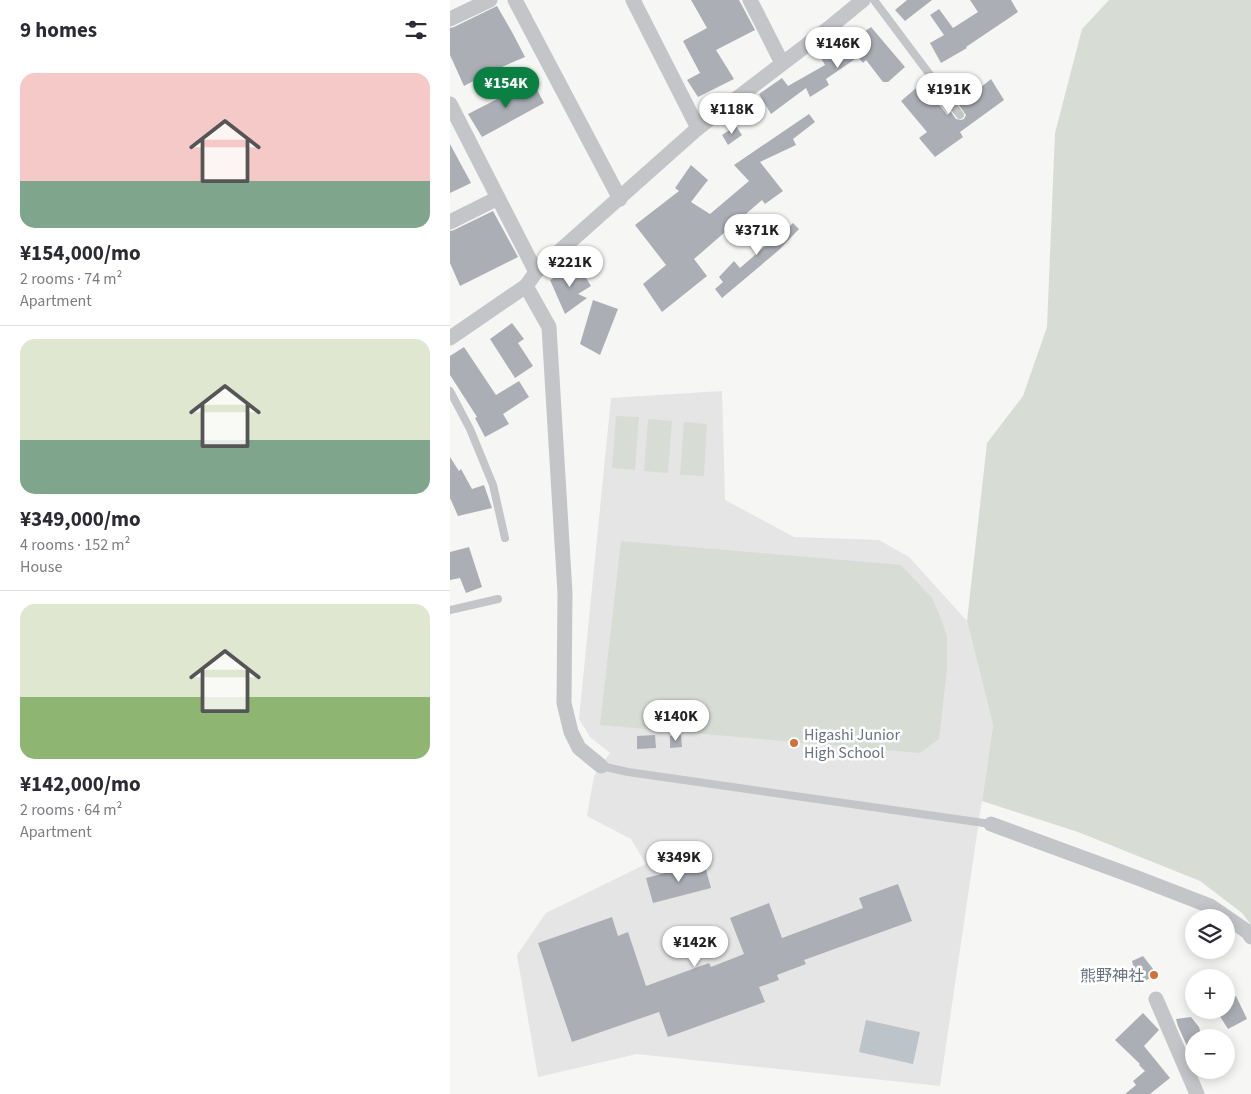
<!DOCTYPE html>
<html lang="en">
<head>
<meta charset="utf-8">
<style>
  :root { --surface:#fff; --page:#f2f2f3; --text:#2b2b33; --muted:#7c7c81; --line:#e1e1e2; --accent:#0b8043 }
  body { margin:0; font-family:"Source Sans 3","Noto Sans JP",sans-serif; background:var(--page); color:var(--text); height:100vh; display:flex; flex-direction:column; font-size:19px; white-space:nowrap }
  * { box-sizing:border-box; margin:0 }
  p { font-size:16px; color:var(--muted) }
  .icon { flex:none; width:28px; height:28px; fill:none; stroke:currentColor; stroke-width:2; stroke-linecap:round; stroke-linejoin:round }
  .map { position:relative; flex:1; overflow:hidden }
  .sheet { display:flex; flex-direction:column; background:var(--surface); width:450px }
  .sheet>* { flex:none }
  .buttons { position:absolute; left:735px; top:909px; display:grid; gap:10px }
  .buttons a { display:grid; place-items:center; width:50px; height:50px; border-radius:50%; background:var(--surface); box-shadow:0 2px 12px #0003; font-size:25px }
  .price { position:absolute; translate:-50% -42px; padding:0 11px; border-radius:18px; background:#fff; color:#222; font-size:16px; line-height:32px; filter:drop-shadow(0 1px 2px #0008) }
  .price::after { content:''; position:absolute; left:50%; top:30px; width:15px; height:11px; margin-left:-8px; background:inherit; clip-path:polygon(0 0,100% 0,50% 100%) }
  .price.on { background:var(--accent); color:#fff }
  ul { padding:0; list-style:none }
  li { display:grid; align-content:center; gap:10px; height:265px; padding:0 20px }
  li+li { border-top:1px solid var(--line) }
  li span { display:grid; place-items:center; height:155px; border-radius:15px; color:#555 }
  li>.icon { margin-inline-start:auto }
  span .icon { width:90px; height:90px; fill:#fffc; stroke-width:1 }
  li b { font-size:21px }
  h2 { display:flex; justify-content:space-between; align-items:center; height:60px; padding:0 20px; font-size:21px }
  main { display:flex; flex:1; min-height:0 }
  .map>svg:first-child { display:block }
  .built { fill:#e4e5e4 }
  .green { fill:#d7ddd5 }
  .water { fill:#bcc4c9 }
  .building { fill:#abafb5 }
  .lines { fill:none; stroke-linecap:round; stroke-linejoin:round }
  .service { stroke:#c3c5c8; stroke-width:8 }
  .minor { stroke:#c3c5c8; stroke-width:15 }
  .poi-dot { fill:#d0723a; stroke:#fff; stroke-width:2 }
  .labels { text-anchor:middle; stroke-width:5; stroke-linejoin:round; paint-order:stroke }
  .poi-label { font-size:16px; fill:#697381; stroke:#fff; text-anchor:start }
</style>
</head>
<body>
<main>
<section class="sheet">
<h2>9 homes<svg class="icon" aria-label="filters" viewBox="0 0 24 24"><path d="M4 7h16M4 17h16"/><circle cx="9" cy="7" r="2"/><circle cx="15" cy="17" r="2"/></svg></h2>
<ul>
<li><span style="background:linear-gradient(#f6c9c9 70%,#7fa58c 0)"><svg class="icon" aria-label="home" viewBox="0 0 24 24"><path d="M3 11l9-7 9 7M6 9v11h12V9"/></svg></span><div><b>¥154,000/mo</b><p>2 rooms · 74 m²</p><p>Apartment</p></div></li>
<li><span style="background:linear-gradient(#dfe7d0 65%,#7fa58c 0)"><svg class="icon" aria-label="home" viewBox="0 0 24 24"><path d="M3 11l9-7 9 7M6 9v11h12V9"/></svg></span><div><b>¥349,000/mo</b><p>4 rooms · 152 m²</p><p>House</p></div></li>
<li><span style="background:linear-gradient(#dfe7d0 60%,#8fb573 0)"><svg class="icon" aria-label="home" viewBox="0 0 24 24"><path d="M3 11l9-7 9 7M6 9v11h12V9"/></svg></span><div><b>¥142,000/mo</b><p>2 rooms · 64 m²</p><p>Apartment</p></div></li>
</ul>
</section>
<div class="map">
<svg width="801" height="1094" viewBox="0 0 801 1094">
  <rect width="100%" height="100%" fill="#f6f6f4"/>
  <!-- built -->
  <polygon class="built" points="272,391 275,500 344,537 429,540 459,557 517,621 543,725 490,1086 187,1054 88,1077 67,955 96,913 196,864 181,839 137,816 144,776 160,753 140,737 129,719 161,398"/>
  <!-- green -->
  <g class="green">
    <polygon points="659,0 801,0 801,925 792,913 750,881 628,832 532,801 543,725 517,621 537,443 573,396 597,327 605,133 632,29"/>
    <polygon points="166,416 189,417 185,470 162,468"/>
    <polygon points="198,419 222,421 218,473 194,471"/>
    <polygon points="234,422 257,424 254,476 230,475"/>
    <polygon points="171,541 451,565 482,598 490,616 497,636 497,669 489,739 470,753 150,725"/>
  </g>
  <!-- water -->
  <polygon class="water" points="416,1020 470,1032 463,1064 409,1052"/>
  <!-- building -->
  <g class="building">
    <polygon points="241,0 289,0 305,30 266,50 284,79 248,97 237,80 250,73 233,41 257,28"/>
    <polygon points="457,0 482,0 455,21 445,10"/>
    <polygon points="520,0 561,0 568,12 516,47 517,48 491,63 480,43 494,35 480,15 489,9 503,28 528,12"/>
    <polygon points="47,6 62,32 75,57 40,72 14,86 0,55 0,28 4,27"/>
    <polygon points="421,27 455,67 438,82 433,82 416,60 413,63 408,57 376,79 379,85 360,97 356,88 321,114 309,94 332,78 338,86 375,65 370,56 389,43 392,48"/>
    <polygon points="541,79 554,100 510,132 513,137 485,157 469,138 477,132 451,101 472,83 497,115 501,112 506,119 511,120 514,119 516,115 509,105"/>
    <polygon points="82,80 94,103 32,137 18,114 63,91 62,90"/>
    <polygon points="359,114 365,122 343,139 346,145 310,162 333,191 315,204 312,200 244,259 257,276 212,312 193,284 216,265 185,225 229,191 225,188 241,165 258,180 241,202 260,214 299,181 284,165"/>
    <polygon points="286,126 292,135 278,145 272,135"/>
    <polygon points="0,144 21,183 0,193"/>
    <polygon points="43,211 68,257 10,286 0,263 0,231 4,230"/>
    <polygon points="329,215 339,227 343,223 349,229 329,250 272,298 265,289 273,282 269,277 284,261 290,268 321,241 313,231"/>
    <polygon points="128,265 141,286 128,294 137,298 115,314 100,280"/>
    <polygon points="143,300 168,309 150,355 130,344"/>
    <polygon points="62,323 74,339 68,343 83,366 65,378 40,339"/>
    <polygon points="14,347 46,395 69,381 79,397 53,414 59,424 35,437 25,418 27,417 0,375 0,356"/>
    <polygon points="0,457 9,471 11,469 22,489 34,485 42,508 8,516 0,498"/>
    <polygon points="19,547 32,587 16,593 10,578 0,580 0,552"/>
    <polygon points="205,735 206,748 187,749 187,736"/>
    <polygon points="231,735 232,747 220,748 220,736"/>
    <polygon points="254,863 261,888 203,903 196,878"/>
    <polygon points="448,884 462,921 354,960 356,964 327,975 329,980 309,987 315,1002 218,1037 209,1012 122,1042 88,943 162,917 168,936 178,932 196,986 259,963 261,967 294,954 280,918 319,903 332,938 413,908 409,898"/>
    <polygon points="693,956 707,974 688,985 682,961"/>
    <polygon points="786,996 797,1019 778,1029 766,1010 776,1010 776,1002"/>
    <polygon points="693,1013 709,1030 694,1046 720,1078 700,1094 675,1094 686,1085 683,1081 695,1071 689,1065 690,1064 665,1040"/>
    <polygon points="741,1017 749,1027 752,1038 744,1038 744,1045 737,1046 728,1026 726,1019"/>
  </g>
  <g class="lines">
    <!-- service -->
    <g class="service">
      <polyline points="424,0 510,115"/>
      <polyline points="0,391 20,429 43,485 55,538"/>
      <polyline points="0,610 48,599"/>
      <polyline points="151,766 178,772 541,824"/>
    </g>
    <!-- minor -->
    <g class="minor">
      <polyline points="65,0 170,199"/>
      <polyline points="183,0 248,128"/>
      <polyline points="300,0 332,63"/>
      <polyline points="0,19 40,0"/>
      <polyline points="0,104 86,272"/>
      <polyline points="0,222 48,198"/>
      <polyline points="76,286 99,327 115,593 114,703 121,732 129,748 151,766"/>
      <polyline points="0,338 76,286 86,272 248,128 379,28 413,0"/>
      <polyline points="541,824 685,877 760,906 798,932 801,937"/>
      <polyline points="706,999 747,1094"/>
    </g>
  </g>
  <!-- markers -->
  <g class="poi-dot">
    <circle cx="344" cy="743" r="5"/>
    <circle cx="704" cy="975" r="5"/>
  </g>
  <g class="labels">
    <!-- poi labels -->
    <g class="poi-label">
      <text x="354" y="740">Higashi Junior<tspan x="354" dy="18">High School</tspan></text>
      <text x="694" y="981" text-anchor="end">熊野神社</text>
    </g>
  </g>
</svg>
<div class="buttons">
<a><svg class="icon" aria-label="layers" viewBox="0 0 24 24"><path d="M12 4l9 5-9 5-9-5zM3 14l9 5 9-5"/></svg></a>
<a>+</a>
<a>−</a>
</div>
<b class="price" style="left:388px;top:69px">¥146K</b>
<b class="price on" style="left:56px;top:109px">¥154K</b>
<b class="price" style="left:499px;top:115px">¥191K</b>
<b class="price" style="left:282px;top:135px">¥118K</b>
<b class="price" style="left:307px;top:256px">¥371K</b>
<b class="price" style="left:120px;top:288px">¥221K</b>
<b class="price" style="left:226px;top:742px">¥140K</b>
<b class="price" style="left:229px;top:883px">¥349K</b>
<b class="price" style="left:245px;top:968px">¥142K</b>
</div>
</main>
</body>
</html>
